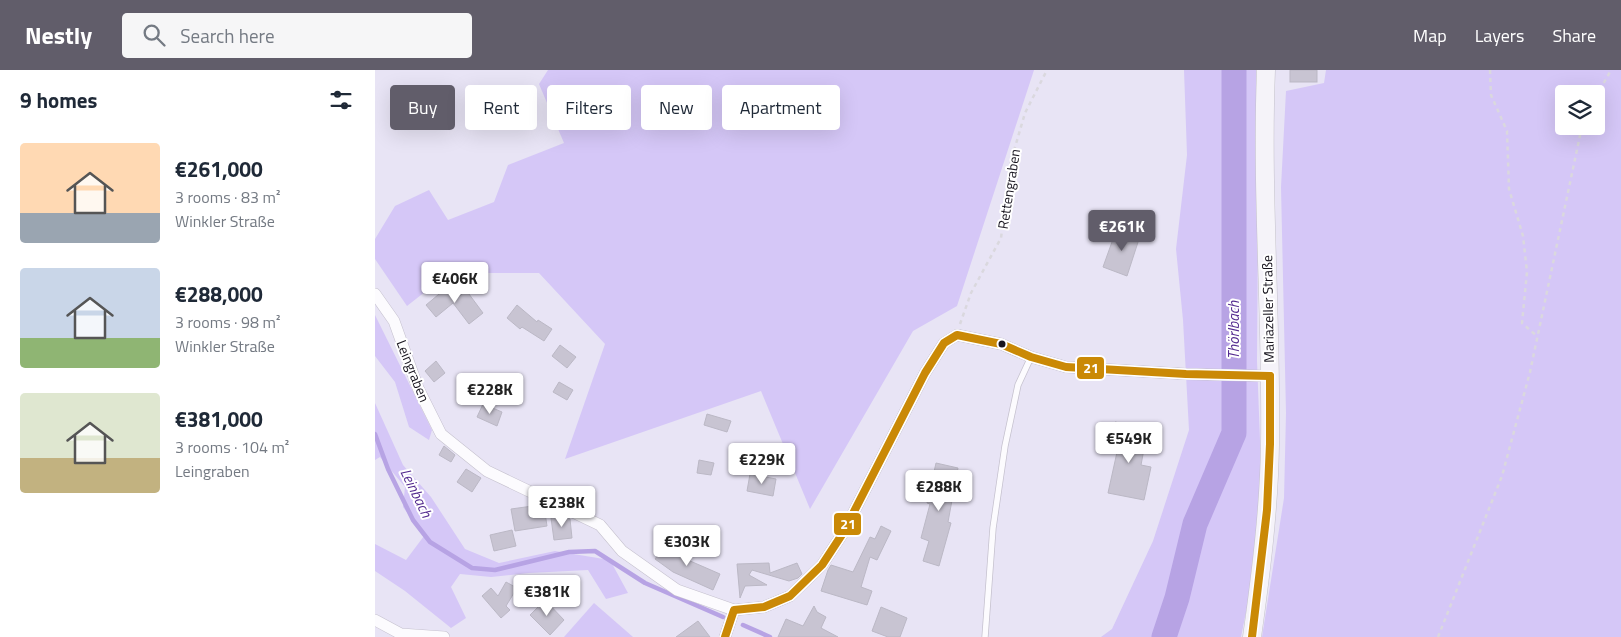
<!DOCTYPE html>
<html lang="en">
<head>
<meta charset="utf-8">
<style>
  :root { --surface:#fff; --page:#f6f6f7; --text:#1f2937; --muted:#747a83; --accent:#615d6a }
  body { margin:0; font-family:"Titillium Web",sans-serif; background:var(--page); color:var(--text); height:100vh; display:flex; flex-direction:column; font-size:19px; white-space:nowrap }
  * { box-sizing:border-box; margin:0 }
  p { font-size:16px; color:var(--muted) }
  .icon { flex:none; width:28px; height:28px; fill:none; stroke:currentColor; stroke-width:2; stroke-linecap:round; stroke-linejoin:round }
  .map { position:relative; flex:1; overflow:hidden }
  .drawer { display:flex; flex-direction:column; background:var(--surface); width:375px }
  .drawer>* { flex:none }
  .guide { position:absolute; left:15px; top:15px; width:475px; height:45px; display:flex; gap:10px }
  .tools { position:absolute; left:1180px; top:15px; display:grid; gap:10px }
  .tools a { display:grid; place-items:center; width:50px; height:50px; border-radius:5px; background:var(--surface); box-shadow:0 5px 20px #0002; font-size:25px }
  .price { position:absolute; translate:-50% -42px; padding:0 11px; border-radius:5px; background:#fff; color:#222; font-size:16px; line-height:32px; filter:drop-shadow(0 1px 2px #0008) }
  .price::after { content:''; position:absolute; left:50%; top:30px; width:15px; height:11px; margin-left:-8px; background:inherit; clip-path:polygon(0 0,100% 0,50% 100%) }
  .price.on { background:var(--accent); color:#fff }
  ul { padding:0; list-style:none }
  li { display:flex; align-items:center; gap:15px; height:125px; padding:0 20px }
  li span { display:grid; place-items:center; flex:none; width:140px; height:100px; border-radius:5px; color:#555 }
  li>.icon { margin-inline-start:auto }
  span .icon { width:60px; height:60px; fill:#fffc; stroke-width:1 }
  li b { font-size:21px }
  h2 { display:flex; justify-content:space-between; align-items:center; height:60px; padding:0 20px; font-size:21px }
  .tag { padding:0 18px; border-radius:5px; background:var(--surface); box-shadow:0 5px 20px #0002; font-size:18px; line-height:45px }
  .tag.on { background:var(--accent); color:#fff }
  header { display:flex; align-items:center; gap:30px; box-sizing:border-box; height:70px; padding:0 25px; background:var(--accent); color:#fff }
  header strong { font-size:24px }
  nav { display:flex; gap:28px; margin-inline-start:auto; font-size:18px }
  .search { width:350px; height:45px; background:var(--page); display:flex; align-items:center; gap:12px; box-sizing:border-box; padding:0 18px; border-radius:5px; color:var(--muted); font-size:19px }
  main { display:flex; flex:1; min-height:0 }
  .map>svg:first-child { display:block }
  .green { fill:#d5c7f7; fill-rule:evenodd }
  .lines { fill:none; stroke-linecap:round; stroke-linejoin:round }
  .stream { stroke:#b7a3e4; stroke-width:4.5 }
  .river { stroke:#b7a3e4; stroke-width:25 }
  .building { fill:#c8c4d2; stroke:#bbb8c5 }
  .lane-casing { stroke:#c5c1ce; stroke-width:7 }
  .street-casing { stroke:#c5c1ce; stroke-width:12 }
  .primary-casing { stroke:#c4c2ca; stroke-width:19 }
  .path { stroke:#dad8de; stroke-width:2.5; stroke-dasharray:4 4; stroke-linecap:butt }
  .lane { stroke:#fcfbfe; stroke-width:5.5 }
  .street { stroke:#fcfbfe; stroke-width:11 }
  .primary { stroke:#f5f3f9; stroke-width:18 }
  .bus-1-casing { stroke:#fff; stroke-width:11 }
  .bus-1 { stroke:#ca8906; stroke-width:8 }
  .bus-dot { fill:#18151f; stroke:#fff; stroke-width:2 }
  .labels { text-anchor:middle; stroke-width:4; stroke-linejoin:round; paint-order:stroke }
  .street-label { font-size:14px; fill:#18151f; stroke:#fff }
  .water-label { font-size:15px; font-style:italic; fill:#542b8f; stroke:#fff }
  .line-badge { stroke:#fff; stroke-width:2 }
  .badge-label { font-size:14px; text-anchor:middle; font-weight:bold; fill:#fff }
</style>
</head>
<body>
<header>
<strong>Nestly</strong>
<div class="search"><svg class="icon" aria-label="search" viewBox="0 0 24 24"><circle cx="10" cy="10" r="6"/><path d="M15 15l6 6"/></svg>Search here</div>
<nav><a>Map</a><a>Layers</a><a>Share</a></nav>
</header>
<main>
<section class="drawer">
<h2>9 homes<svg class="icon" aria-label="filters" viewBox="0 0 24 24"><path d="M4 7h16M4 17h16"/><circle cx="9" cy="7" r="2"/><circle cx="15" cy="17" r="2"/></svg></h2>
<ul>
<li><span style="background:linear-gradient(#ffd9b3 70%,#9aa5b1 0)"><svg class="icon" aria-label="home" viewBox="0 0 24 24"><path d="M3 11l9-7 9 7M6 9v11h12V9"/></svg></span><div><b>€261,000</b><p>3 rooms · 83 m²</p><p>Winkler Straße</p></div></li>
<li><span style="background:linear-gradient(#c9d6e8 70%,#8fb573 0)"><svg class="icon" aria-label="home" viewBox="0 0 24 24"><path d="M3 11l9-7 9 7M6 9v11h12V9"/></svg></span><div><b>€288,000</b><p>3 rooms · 98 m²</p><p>Winkler Straße</p></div></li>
<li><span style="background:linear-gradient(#dfe7d0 65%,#c2b280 0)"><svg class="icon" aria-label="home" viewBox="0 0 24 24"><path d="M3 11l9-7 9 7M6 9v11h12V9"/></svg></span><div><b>€381,000</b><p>3 rooms · 104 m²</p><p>Leingraben</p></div></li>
</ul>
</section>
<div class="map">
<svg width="1246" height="567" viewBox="0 0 1246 567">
  <rect width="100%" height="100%" fill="#e8e4f5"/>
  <!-- green -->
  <g class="green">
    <polygon points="173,0 659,0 582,236 538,261 435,439 386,321 190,389 230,274 164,203 74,203 32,236 0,189 0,169 20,136 54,120 73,150 119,132 133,95 189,73 164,14"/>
    <polygon points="809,0 849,0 851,365 808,454 781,567 726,567 737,559 778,471 814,360 808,250 801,179 812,85"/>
    <polygon points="867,0 881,0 883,155 882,291 887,423 879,502 866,567 800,567 817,490 864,363 866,276"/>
    <path d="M951,0h295v567h-359l22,-139 2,-85 -5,-226 5,-96 38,-8zM1189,24h32v32h-32z"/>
    <polygon points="0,245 57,360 54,370 34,357 20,312 0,286"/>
    <polygon points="0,333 28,395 56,427 90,479 124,493 180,481 235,490 253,523 231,529 213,500 154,503 116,507 85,504 76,517 91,548 76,558 30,521 0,501 0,474 31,490 49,466 28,437 30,417 5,387 0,390"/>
    <polygon points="219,533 258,567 189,567"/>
  </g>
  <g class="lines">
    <!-- stream -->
    <g class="stream">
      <polyline points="0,364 13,399 38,450 55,472 97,498 120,500 194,482 220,481 270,513 348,547"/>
      <polyline points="368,555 395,567"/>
    </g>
    <!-- river -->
    <polyline class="river" points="789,567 802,528 820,454 859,363 859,0"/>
  </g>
  <!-- building -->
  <g class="building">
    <rect x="915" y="0" width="27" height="12"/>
    <polygon points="742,158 765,166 752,206 728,197"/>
    <polygon points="76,214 85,226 91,220 108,243 94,254 78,233 61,247 51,235"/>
    <polygon points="142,235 162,252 163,250 177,259 169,271 147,257 145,259 132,248"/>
    <polygon points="185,275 201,287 192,298 177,286"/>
    <polygon points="61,291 70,303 59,312 50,301"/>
    <polygon points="184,312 198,320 192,330 178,322"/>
    <polygon points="108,334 127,342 122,356 102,347"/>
    <polygon points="332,344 356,351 352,362 329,355"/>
    <polygon points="740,352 767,358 763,377 769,379 766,395 776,397 769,430 733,423 744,373 735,371"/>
    <polygon points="69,376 80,385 76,392 64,385"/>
    <polygon points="324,390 339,393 336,405 322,403"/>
    <polygon points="561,393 583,398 573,452 576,453 564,496 548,491 554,471 546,468 555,434 552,433"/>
    <polygon points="91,399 106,408 97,422 82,412"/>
    <polygon points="375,404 401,409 398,426 372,421"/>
    <polygon points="165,435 169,436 172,456 140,461 136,439"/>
    <polygon points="189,446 195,449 197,468 179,470 176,448"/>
    <polygon points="506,456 516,461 502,490 495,487 486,517 497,521 492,535 446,521 453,500 456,495 478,502 495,467 500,469"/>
    <polygon points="137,460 141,476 119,481 115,465"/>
    <polygon points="293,472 308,484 306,487 345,504 338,520 298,502 280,489"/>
    <polygon points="394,493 395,503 422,493 427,504 423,508 414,511 377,500 374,505 392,515 370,516 365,528 362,494"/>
    <polygon points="131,512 142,518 131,536 135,540 126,548 107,526 116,518 123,526"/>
    <polygon points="170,530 189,550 175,565 155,545"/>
    <polygon points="439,536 442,542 451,547 446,558 463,567 403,567 411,549 428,556"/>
    <polygon points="506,537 532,548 525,567 513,567 497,561"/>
    <polygon points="323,551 335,567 301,567"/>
  </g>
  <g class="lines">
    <defs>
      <polyline id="lane" points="610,567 618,458 630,376 643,315 656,287"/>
      <g id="street">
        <polyline points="0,224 19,251 43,318 66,364 112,401 225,455 247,481 302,520 359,540"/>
        <polyline points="0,550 26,564 69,567"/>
        <polyline points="350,567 359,540 389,537 415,526 447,495 468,463 550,303 569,273 582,265 626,274 656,287 691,297 811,304 895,306"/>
      </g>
      <path id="primary" d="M877,567c9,-64 17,-128 18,-192 2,-125 -9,-250 -4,-375"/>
    </defs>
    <!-- lane casing -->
    <use href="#lane" class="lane-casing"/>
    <!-- street casing -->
    <use href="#street" class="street-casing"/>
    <!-- primary casing -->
    <use href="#primary" class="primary-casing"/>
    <!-- path -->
    <g class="path">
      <polyline points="1115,0 1116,25 1132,61 1134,119 1148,166 1152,202 1147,253 1163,267"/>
      <polyline points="1221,27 1236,0"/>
      <polyline points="585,254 596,223 626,168 636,91 650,43 672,0"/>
      <polyline points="1063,567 1127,406 1155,302 1207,56"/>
    </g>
    <!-- lane -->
    <use href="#lane" class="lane"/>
    <!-- street -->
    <use href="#street" class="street"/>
    <!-- primary -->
    <use href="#primary" class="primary"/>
    <defs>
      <g id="bus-1">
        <polyline points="350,567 359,540 389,537 415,526 447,495 468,463 550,303 569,273 582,265 626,274 656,287 691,297 811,304 895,306"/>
        <polyline points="877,567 892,440 895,374 895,306"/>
      </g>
    </defs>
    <!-- bus-1 casing -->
    <use href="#bus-1" class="bus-1-casing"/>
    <!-- bus-1 -->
    <use href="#bus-1" class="bus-1"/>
  </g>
  <!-- markers -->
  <circle class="bus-dot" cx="627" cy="274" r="4.5"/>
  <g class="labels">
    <!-- street labels -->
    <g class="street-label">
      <text transform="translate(634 119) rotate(-81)" y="5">Rettengraben</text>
      <text transform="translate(893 239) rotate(-91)" y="5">Mariazeller Straße</text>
      <text transform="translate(38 301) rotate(68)" y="5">Leingraben</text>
    </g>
    <!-- water labels -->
    <g class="water-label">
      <text transform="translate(859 260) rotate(-90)" y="5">Thörlbach</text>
      <text transform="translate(41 423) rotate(64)" y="5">Leinbach</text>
    </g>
  </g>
  <g class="line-badge">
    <rect x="701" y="286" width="29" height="24" rx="5" fill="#ca8906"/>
    <rect x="458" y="442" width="29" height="24" rx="5" fill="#ca8906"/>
  </g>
  <g class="badge-label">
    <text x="716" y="303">21</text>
    <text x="473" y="459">21</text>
  </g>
</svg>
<div class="tools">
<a><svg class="icon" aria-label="layers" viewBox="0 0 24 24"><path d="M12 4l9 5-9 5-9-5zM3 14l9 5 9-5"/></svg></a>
</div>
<b class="price on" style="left:747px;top:182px">€261K</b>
<b class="price" style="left:80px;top:234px">€406K</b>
<b class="price" style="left:115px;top:345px">€228K</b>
<b class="price" style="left:754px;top:394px">€549K</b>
<b class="price" style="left:387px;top:415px">€229K</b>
<b class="price" style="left:564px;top:442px">€288K</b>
<b class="price" style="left:187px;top:458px">€238K</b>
<b class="price" style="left:312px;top:497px">€303K</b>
<b class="price" style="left:172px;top:547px">€381K</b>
<div class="guide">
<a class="tag on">Buy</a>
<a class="tag">Rent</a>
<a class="tag">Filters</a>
<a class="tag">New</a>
<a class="tag">Apartment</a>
</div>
</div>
</main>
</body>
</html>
